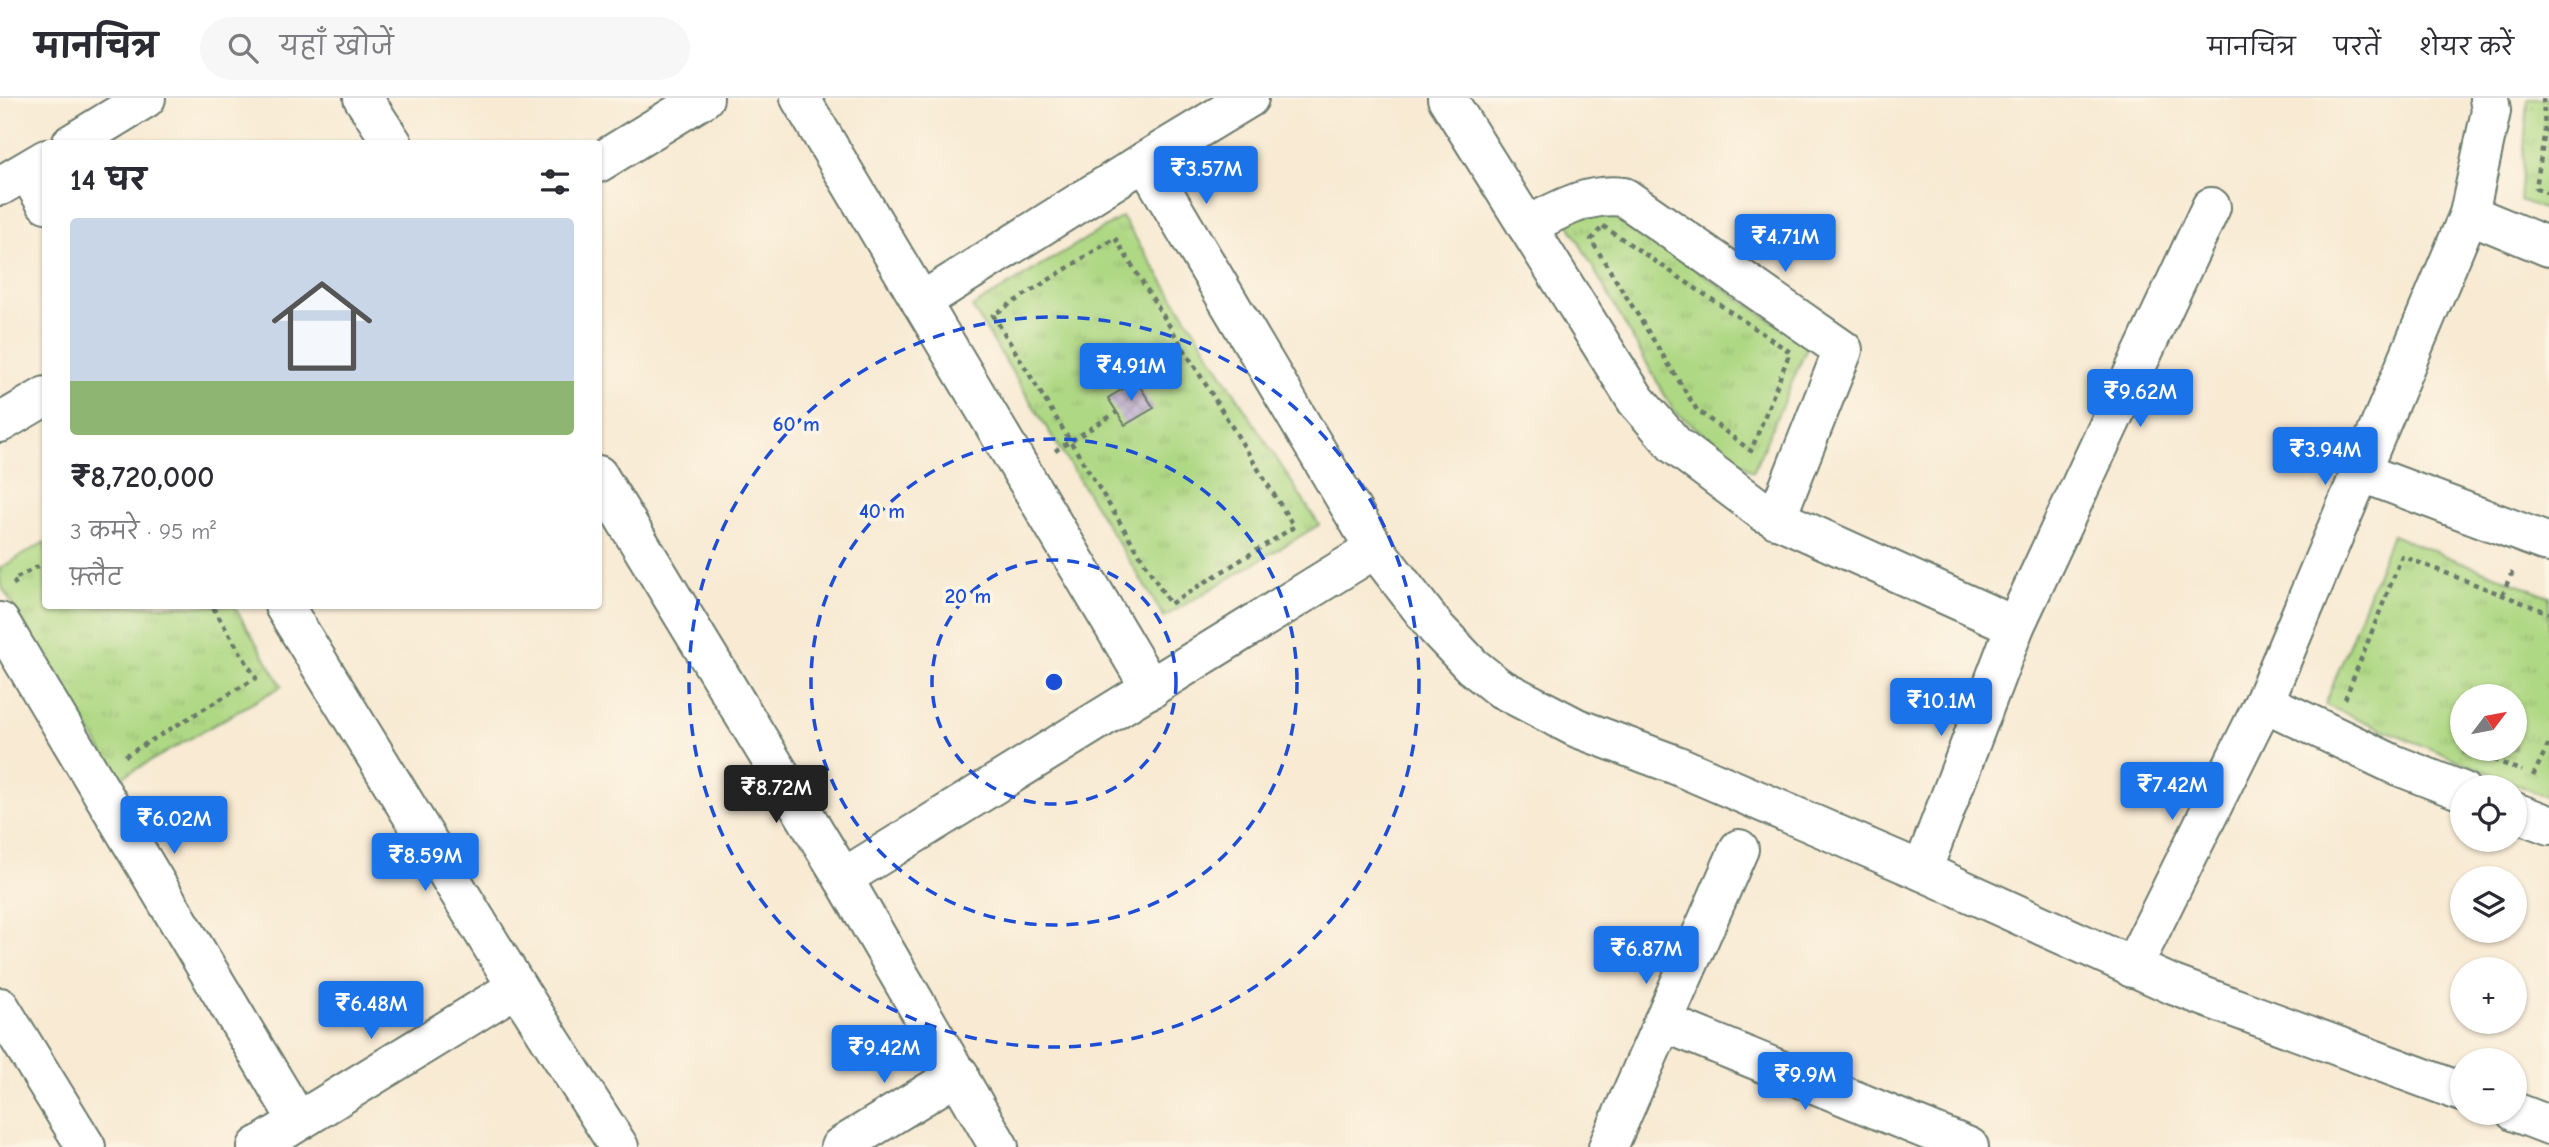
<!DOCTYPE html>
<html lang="hi">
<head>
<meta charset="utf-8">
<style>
  :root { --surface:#fff; --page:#f7f7f7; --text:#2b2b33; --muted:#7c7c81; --line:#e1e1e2; --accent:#1a73e8 }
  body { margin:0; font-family:"Comic Neue","Playpen Sans Deva",sans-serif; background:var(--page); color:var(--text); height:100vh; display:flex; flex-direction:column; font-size:26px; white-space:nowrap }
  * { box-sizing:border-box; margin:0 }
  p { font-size:23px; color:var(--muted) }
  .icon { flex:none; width:38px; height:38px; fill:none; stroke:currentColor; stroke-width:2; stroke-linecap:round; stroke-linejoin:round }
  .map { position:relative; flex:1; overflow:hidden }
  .panel { position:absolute; left:42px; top:42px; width:560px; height:469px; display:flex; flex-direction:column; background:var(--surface); border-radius:7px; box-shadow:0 2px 5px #0004 }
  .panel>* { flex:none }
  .needle { width:46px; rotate:58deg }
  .tools { position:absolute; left:2450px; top:586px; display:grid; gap:14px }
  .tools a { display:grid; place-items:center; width:77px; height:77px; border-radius:50%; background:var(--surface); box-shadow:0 2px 5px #0004; font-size:35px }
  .price { position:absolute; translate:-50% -60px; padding:0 16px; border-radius:7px; background:var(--accent); color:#fff; font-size:23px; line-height:46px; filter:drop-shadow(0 2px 4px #0008) }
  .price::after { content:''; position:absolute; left:50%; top:42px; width:21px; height:16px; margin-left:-10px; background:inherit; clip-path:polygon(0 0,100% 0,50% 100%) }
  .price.selected { background:#222; color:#fff }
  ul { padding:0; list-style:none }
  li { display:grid; align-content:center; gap:14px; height:371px; padding:0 28px }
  li span { display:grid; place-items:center; height:217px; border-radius:7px; color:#555 }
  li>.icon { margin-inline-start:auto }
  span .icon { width:126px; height:126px; fill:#fffc; stroke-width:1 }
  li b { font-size:30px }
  h2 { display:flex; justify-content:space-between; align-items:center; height:84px; padding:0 28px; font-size:30px }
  header { display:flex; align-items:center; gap:42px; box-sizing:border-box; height:98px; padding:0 35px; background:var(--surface); border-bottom:2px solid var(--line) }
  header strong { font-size:33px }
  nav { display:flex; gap:38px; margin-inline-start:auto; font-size:24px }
  .search { width:490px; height:63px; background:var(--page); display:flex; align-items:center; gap:18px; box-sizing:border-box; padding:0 24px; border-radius:38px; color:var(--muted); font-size:26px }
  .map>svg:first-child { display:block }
  .park { fill:url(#park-tufts); stroke:#678a5c; stroke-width:2; fill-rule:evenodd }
  .building { fill:url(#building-cross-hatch) }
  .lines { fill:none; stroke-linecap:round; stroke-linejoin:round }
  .minor-casing { stroke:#6b7a6c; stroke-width:42 }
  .tertiary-casing { stroke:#6b7a6c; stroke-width:42 }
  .path { stroke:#6b7a6c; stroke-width:4.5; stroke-dasharray:5 5; stroke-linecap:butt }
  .minor { stroke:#fff; stroke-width:38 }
  .tertiary { stroke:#fff; stroke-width:38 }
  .ring { fill:none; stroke:#1d4ed8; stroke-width:3.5; stroke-dasharray:12 9 }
  .centre { fill:#1d4ed8; stroke:#fcf5e5; stroke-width:3.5 }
  .ring-label { font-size:21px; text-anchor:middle; font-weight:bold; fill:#1d4ed8; stroke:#fcf5e5; stroke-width:7; stroke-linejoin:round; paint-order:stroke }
</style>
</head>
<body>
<header>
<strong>मानचित्र</strong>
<div class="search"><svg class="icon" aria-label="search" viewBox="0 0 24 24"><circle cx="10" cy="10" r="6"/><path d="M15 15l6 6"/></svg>यहाँ खोजें</div>
<nav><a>मानचित्र</a><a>परतें</a><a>शेयर करें</a></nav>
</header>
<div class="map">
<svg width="2549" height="1049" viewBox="0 0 2549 1049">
  <defs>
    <pattern id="park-tufts" width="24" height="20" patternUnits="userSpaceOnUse" patternTransform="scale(1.75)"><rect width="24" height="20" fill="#afd884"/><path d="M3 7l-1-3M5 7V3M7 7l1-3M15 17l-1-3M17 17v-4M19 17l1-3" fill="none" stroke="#96ba73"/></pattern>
    <pattern id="building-cross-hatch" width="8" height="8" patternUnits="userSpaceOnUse" patternTransform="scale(1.75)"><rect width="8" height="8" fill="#b7a5cd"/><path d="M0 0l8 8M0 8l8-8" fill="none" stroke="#9488a7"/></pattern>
  </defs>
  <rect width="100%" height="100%" fill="#fcf5e5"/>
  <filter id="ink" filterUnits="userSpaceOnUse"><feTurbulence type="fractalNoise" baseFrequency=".0143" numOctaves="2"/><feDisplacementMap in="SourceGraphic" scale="14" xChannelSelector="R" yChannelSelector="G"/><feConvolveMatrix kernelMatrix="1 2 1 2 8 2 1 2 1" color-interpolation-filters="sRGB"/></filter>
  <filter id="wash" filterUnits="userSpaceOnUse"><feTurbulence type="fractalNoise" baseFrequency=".00686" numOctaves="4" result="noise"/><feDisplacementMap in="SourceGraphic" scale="28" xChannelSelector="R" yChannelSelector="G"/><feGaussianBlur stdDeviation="1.57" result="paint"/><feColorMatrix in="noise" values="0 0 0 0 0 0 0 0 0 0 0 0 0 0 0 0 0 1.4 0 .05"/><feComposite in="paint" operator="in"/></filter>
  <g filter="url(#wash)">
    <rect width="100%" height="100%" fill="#f8ead3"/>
    <!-- park -->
    <g class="park">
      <polygon points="2528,0 2549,0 2549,113 2520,102"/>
      <polygon points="1608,112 1808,247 1753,374 1673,312 1567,123"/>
      <polygon points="1122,119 1319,427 1164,519 972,209"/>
      <path d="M2392,437l157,61v202l-224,-93zM2515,598v53h-53v-53z"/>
      <polygon points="45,444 46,508 234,508 282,588 119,681 0,486 0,470"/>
    </g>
    <g id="blocks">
      <!-- building -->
      <polygon class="building" points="1136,283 1154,310 1125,327 1108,300"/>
    </g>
  </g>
  <g filter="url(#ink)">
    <use href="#blocks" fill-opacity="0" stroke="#6b7a6c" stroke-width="2"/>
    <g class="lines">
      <defs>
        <g id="minor">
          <polyline points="363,0 393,46"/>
          <polyline points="800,0 1151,591"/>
          <polyline points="1447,0 1636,302 1675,347 1765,415 2015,528"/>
          <polyline points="71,46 146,0"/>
          <polyline points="1145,63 1249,0"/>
          <polyline points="598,65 704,0"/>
          <polyline points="27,73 46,105"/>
          <polyline points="0,88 46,61"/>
          <polyline points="2469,116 2549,149"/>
          <path d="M1527,128c32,-16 61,-34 97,-29l219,153 -67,169"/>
          <polyline points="921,204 1145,63 1375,451"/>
          <polyline points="0,325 46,298"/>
          <polyline points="2363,375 2549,445"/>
          <polyline points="598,377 843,780 999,1049"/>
          <polyline points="284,508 517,889 619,1049"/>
          <polyline points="0,524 298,1023"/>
          <polyline points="2462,693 2393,666 2264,604 2469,116 2491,13 2489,0"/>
          <polyline points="2515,714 2549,727"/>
          <polyline points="1922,773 2015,528 2211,109"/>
          <polyline points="843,780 1375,451 1436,530 1472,568 1498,589 1577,630 1676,667 1922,773 2173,887 2462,994"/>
          <polyline points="2132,870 2264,604"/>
          <polyline points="1663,924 1969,1049"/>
          <polyline points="2515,1014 2549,1027"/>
          <polyline points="257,1049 517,889"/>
          <polyline points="840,1049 959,976"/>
          <polyline points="1608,1049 1739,751"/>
        </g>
        <polyline id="tertiary" points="0,909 86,1049"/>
      </defs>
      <!-- minor casing -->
      <use href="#minor" class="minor-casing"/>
      <!-- tertiary casing -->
      <use href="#tertiary" class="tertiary-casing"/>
      <!-- path -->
      <g class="path">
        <polyline points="2543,0 2545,32 2536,90 2549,95"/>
        <polygon points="1603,128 1790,254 1751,353 1697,312 1591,142"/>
        <polygon points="1115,140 1294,429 1170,506 993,217"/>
        <polyline points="1055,353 1117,314"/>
        <polyline points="16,487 13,482 46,464"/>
        <polyline points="2502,497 2513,472"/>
        <polyline points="2345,601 2402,458 2549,515"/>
        <polyline points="125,658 256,580 212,508"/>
        <polyline points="2484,658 2522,673"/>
        <polyline points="2533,678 2549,645"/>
      </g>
      <!-- minor -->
      <use href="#minor" class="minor"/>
      <!-- tertiary -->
      <use href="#tertiary" class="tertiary"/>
    </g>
  </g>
  <!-- distance rings -->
  <g class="ring">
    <circle cx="1054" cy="584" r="122"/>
    <circle cx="1054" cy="584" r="243"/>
    <circle cx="1054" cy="584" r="365"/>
  </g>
  <circle cx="1054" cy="584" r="10" class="centre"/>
  <g class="ring-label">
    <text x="796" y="333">60 m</text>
    <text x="882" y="420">40 m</text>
    <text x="968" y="505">20 m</text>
  </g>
</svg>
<div class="tools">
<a><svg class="needle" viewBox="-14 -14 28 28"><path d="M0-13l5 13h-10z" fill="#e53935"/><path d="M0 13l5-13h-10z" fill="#7c7c81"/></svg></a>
<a><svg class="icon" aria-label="locate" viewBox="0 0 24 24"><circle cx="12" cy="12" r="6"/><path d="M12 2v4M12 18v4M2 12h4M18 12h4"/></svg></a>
<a><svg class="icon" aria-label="layers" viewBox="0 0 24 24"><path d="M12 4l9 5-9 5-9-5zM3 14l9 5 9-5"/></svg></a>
<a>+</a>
<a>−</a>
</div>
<b class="price" style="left:1206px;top:108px">₹3.57M</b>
<b class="price" style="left:1785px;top:176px">₹4.71M</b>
<b class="price" style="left:1131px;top:305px">₹4.91M</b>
<b class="price" style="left:2140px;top:331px">₹9.62M</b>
<b class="price" style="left:2325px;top:389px">₹3.94M</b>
<b class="price" style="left:1941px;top:640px">₹10.1M</b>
<b class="price" style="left:2172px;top:724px">₹7.42M</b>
<b class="price selected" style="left:776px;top:727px">₹8.72M</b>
<b class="price" style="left:174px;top:758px">₹6.02M</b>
<b class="price" style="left:425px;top:795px">₹8.59M</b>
<b class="price" style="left:1646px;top:888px">₹6.87M</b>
<b class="price" style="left:371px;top:943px">₹6.48M</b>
<b class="price" style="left:884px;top:987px">₹9.42M</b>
<b class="price" style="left:1805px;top:1014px">₹9.9M</b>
<section class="panel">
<h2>14 घर<svg class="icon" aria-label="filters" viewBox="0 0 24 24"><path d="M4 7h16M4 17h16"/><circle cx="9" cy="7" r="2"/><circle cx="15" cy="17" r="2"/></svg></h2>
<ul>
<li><span style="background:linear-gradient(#c9d6e8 75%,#8fb573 0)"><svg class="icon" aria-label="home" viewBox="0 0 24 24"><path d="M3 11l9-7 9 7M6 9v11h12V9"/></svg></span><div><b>₹8,720,000</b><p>3 कमरे · 95 m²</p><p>फ़्लैट</p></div></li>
</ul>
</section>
</div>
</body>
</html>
